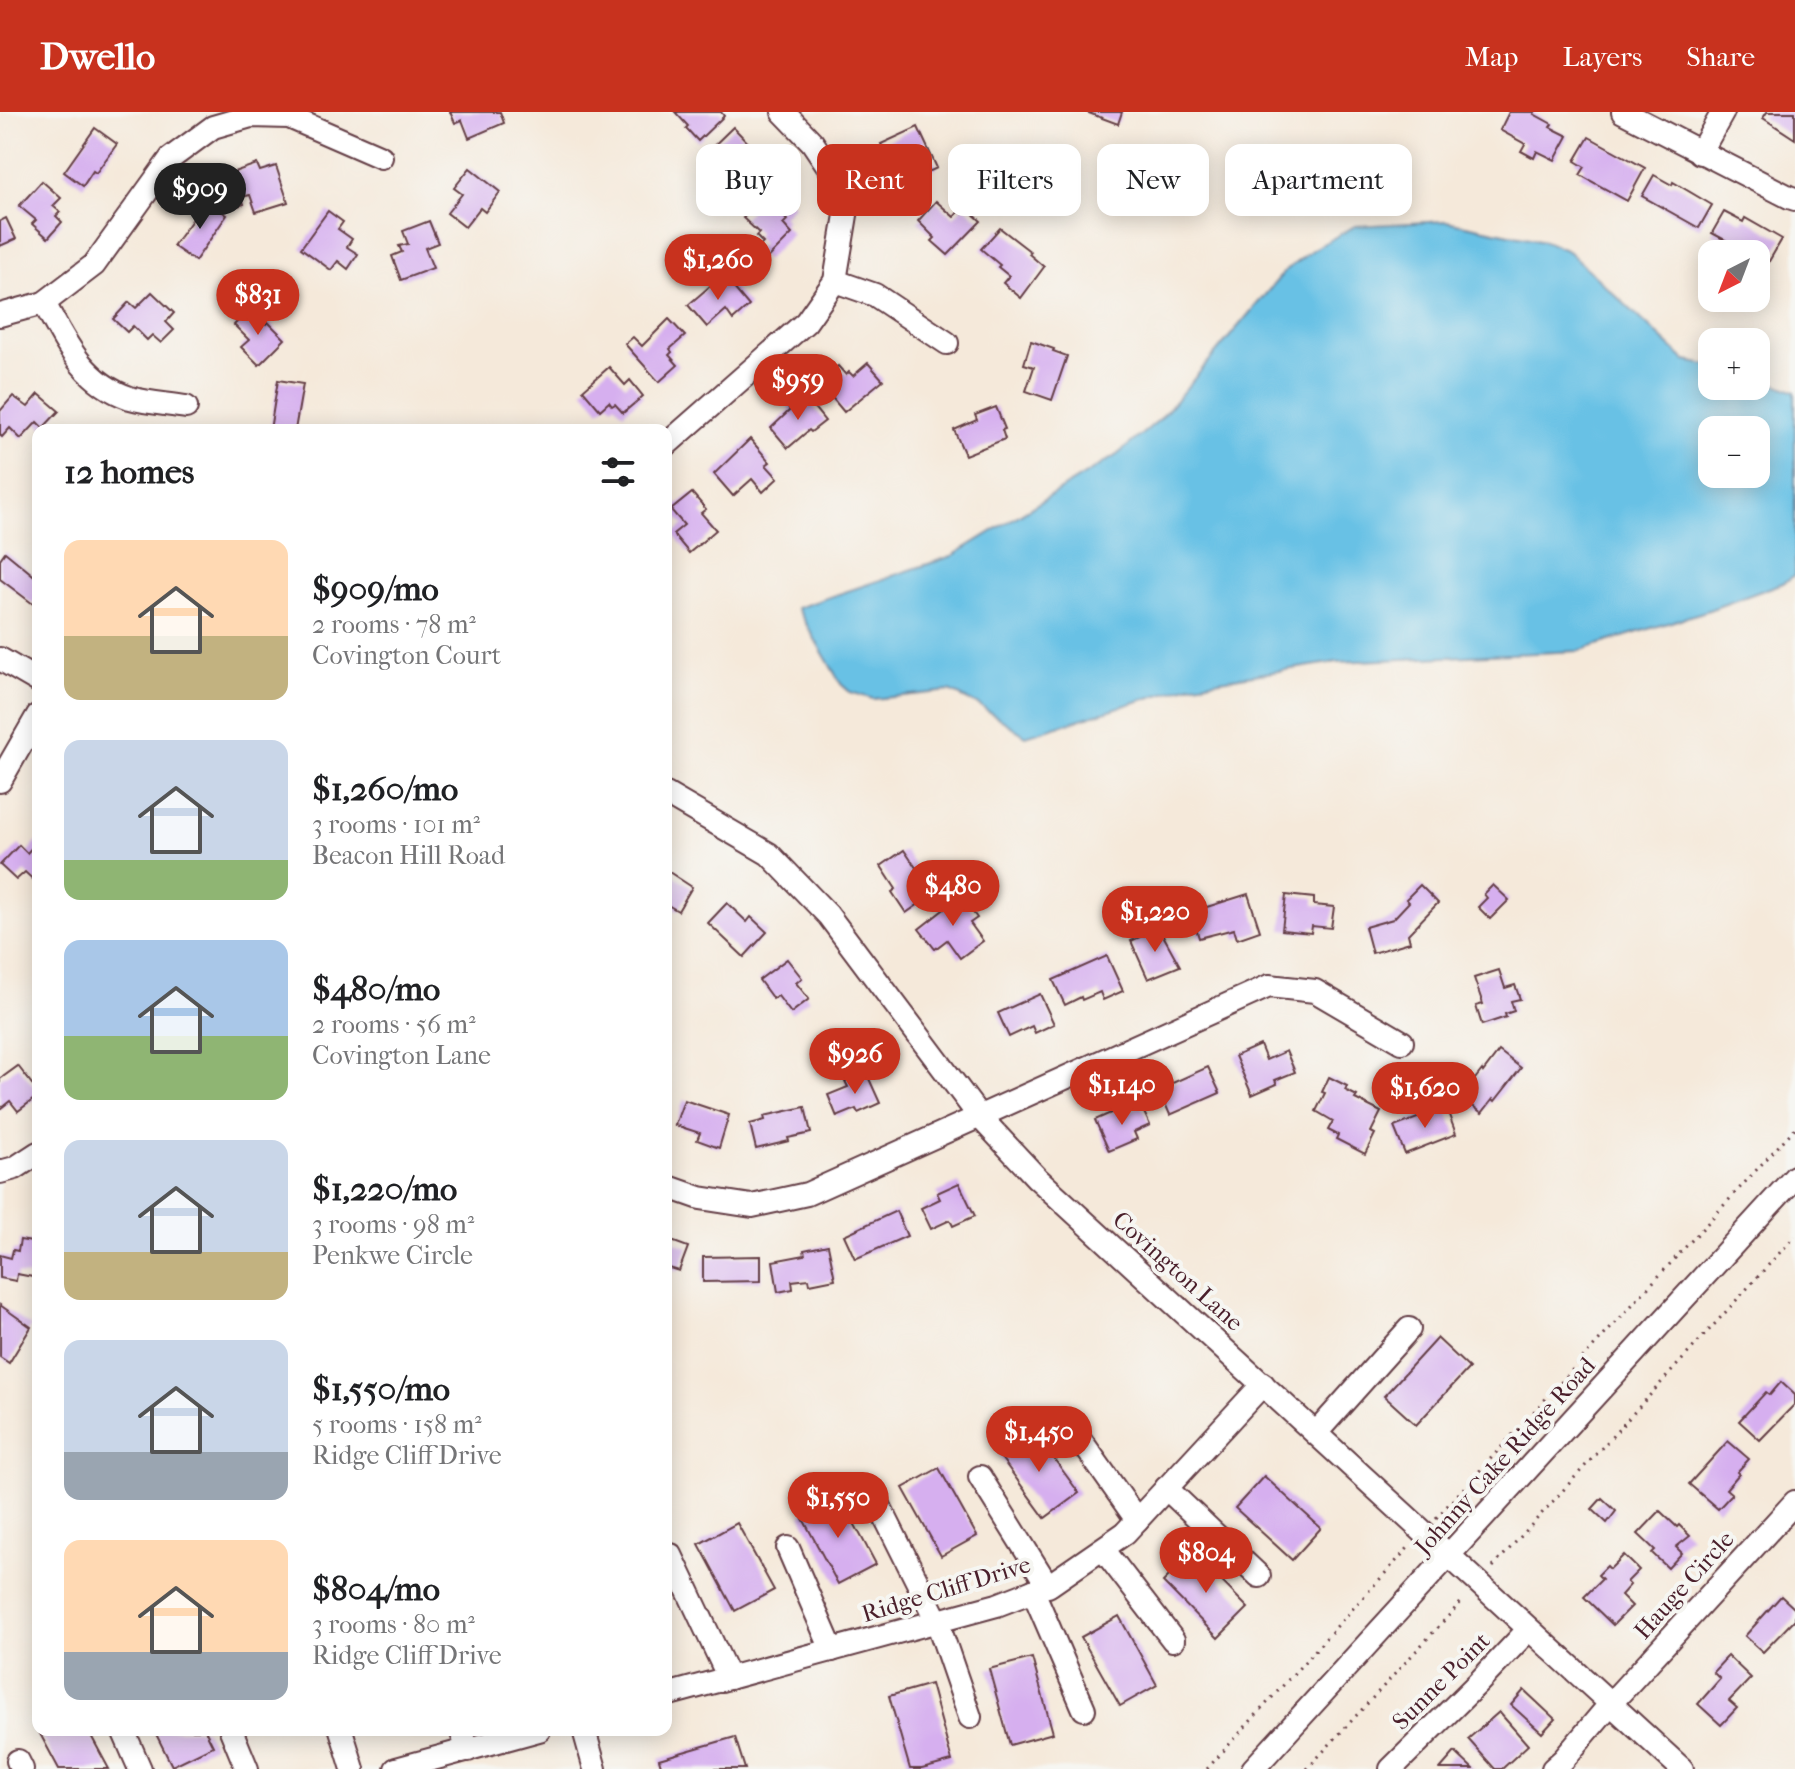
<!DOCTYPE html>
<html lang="en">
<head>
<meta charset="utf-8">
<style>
  :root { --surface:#fff; --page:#f2f2f2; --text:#202124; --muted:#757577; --accent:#c8321e }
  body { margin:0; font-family:"IM FELL French Canon",serif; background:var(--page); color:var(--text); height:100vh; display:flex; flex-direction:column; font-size:30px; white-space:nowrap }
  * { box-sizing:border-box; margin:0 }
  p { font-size:26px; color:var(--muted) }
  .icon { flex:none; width:44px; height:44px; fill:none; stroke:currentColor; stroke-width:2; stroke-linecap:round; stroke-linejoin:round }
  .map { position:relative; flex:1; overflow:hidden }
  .panel { position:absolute; left:32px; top:312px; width:640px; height:1312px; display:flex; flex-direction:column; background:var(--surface); border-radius:16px; box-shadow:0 4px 20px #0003 }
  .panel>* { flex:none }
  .top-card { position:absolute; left:696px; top:32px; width:760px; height:72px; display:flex; gap:16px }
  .needle { width:52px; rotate:222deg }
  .tools { position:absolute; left:1698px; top:128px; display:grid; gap:16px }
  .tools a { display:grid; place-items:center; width:72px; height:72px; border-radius:16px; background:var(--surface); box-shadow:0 4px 20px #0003; font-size:40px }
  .price { position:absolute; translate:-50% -68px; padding:0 18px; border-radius:28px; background:var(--accent); color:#fff; font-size:26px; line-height:52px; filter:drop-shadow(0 2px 4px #0008) }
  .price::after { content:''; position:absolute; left:50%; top:48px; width:24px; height:18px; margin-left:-12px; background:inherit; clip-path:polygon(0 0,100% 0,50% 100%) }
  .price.selected { background:#222; color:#fff }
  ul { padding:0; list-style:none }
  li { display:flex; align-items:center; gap:24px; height:200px; padding:0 32px }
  li span { display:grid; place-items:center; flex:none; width:224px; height:160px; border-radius:16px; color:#555 }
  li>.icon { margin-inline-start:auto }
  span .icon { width:96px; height:96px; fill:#fffc; stroke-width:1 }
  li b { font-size:34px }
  h2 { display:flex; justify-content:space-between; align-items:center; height:96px; padding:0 32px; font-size:34px }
  .chip { padding:0 28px; border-radius:16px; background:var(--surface); box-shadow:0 4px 20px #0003; font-size:28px; line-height:72px }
  .chip.selected { background:var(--accent); color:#fff }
  header { display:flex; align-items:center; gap:48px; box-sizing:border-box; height:112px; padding:0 40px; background:var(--accent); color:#fff }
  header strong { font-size:38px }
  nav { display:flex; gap:44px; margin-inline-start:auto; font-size:28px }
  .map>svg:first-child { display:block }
  .water { fill:#67c1e5; stroke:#587088; stroke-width:2; fill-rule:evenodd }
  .building { fill:#d6afef }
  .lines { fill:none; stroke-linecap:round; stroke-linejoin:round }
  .minor-casing { stroke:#643d45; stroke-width:26 }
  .path { stroke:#643d45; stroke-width:3; stroke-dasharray:2 6; stroke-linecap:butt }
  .minor { stroke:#fff; stroke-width:22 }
  .labels { text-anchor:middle; stroke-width:8; stroke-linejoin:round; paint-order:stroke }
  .street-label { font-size:24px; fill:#4a1f2b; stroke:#f6f6f2 }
</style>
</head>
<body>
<header>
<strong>Dwello</strong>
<nav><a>Map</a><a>Layers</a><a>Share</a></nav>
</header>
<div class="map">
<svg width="1795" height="1657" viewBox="0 0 1795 1657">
  <rect width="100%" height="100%" fill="#f6f6f2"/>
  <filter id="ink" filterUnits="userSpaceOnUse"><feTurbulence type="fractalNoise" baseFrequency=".0125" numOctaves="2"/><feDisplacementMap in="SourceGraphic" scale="16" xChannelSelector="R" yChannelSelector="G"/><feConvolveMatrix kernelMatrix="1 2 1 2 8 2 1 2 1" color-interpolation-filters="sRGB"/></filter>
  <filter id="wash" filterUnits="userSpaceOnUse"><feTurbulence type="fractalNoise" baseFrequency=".006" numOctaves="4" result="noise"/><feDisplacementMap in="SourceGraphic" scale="32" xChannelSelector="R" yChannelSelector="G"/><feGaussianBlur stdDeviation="1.8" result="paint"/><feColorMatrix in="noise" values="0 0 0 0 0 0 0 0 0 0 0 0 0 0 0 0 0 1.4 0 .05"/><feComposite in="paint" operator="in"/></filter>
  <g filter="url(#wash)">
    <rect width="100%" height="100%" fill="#f5e9da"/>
    <!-- water -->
    <path class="water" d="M1446,109l98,20 24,10 118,110 26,5v20h44v-11l39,17v183l-12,8 -77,28 -128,40 -241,11 -143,22 -168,52 -47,-31 -29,-14 -77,8 -23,-7 -9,-8 -44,-76 155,-52 165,-101 44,-37 124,-147 29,-22 41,-23zM1712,318h44v44h-44z"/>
    <g id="blocks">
      <!-- building -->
      <g class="building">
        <polygon points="450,0 500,0 504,11 469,26 462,8 455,11"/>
        <polygon points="675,0 721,0 724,4 698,29 686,16 688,14"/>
        <polygon points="1086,0 1122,0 1118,12"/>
        <polygon points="1509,0 1535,0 1534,2 1552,12 1550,15 1568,24 1555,48 1537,39 1534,46 1521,39 1525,32 1500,18"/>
        <polygon points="1767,0 1795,0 1795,27 1763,6"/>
        <polygon points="733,15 757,40 755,41 763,49 743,68 725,50 711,63 698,49"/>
        <polygon points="918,15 937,56 909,69 899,50 892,54 881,32"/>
        <polygon points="95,16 117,32 96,61 93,59 83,74 64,60"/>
        <polygon points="1589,25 1645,56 1627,89 1580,63 1585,55 1575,49"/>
        <polygon points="257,52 260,59 276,54 288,90 256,100 250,83 242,85 244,92 231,96 229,90 225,92 216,66"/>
        <polygon points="470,56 500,80 485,100 480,96 465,115 447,101 462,82 454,76"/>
        <polygon points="1654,63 1672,73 1673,70 1712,93 1699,116 1642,84"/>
        <polygon points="42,69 61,86 53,94 60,100 56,104 62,110 48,126 32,112 36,108 19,94"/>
        <polygon points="775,75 794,93 783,104 787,108 783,112 792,122 766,148 756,138 763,131 756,124 759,121 743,106"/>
        <polygon points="206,89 227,103 195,149 173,134"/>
        <polygon points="936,89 954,105 964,94 981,109 948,143 932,129 935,126 918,109"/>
        <polygon points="328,99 343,110 338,117 352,127 347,135 358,142 348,157 338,149 331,158 301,136"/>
        <polygon points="1724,100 1743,110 1745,106 1782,127 1768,151 1756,145 1756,142 1751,142 1712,121"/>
        <polygon points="6,106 16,127 0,134 0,109"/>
        <polygon points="429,109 438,131 425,136 433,156 401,168 392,144 402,140 399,134 408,132 403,119"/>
        <polygon points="1000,116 1031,140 1029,142 1044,155 1021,186 1003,171 1009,164 998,155 1000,153 981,137"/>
        <polygon points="723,163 749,194 733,208 726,198 707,215 688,193"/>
        <polygon points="152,180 174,201 166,210 174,218 161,231 152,223 147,228 133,214 127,220 113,207 129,190 136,196"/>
        <polygon points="250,197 266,212 268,210 285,227 259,253 241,235 249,228 234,213"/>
        <polygon points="669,207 685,224 670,237 672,240 669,243 678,253 659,270 625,232 633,225 642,234"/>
        <polygon points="1031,229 1054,237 1053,239 1067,244 1052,288 1026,279 1034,255 1024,252"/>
        <polygon points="868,251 883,268 844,300 819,270 838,254 846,263 849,260 853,264"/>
        <polygon points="609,255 625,273 630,268 643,284 623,301 615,292 612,294 609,290 600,298 583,278"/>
        <polygon points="278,268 303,272 295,318 270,318"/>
        <polygon points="39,282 59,299 43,316 37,310 21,327 10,316 2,325 0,323 0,299 13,284 28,295"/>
        <polygon points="804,283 825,309 811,320 809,318 788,336 771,316 790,298 788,295"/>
        <polygon points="996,295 1005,317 1002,318 1005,327 965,343 954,318 977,308 975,303"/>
        <polygon points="750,327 770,350 766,353 778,366 763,380 752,367 733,384 714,362"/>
        <polygon points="692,381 706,397 701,401 716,418 689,441 673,422 684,413 671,398"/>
        <polygon points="5,440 38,467 38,486 33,492 0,467 0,447"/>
        <polygon points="38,729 38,772 25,760 16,768 0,753 19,733 27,741"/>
        <polygon points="904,738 929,775 921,781 926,787 906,801 892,780 896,777 881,754"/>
        <polygon points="666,758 692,775 678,799 666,792"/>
        <polygon points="1420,773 1438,791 1408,822 1410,830 1372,841 1365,815 1393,807 1409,790 1406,787"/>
        <polygon points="1493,773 1509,788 1490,807 1478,795 1487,786 1484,782"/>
        <polygon points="1248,782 1260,819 1237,827 1234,817 1199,826 1191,800"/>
        <polygon points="1286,783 1314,786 1314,793 1334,795 1331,816 1312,814 1311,821 1282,818"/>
        <polygon points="961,784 977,806 970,811 983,829 960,846 947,828 935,837 919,817"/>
        <polygon points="727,791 747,810 751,805 767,820 744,845 708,811"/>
        <polygon points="1159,816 1180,854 1148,867 1131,829"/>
        <polygon points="1107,844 1123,879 1103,888 1100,880 1082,888 1081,885 1065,893 1053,868"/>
        <polygon points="787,847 802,866 796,871 809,887 791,901 778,884 773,887 759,868"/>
        <polygon points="1499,858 1505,876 1515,873 1520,887 1511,889 1514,899 1505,902 1506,905 1482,913 1476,894 1483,892 1474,866"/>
        <polygon points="1040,882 1054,912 1035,921 1032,914 1009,925 998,901"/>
        <polygon points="1260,933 1266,948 1286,939 1295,960 1275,968 1277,972 1252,983 1235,944"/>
        <polygon points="1499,939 1521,956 1495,989 1493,987 1482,1001 1461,985 1482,958 1483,960"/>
        <polygon points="18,954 38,980 38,984 18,999 10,989 0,997 0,967"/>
        <polygon points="1208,955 1220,981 1170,1003 1159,977"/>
        <polygon points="866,960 880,991 858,1001 856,997 837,1005 828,983 848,975 845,969"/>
        <polygon points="1329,965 1347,974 1345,978 1357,984 1355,987 1381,1000 1371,1020 1375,1022 1365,1042 1336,1027 1338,1023 1328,1018 1333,1009 1316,999 1325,981 1322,980"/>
        <polygon points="684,988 729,1003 719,1036 697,1028 700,1021 675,1013"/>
        <polygon points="1141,994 1150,1013 1134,1020 1137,1027 1109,1039 1095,1008 1122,996 1125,1001"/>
        <polygon points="805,995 811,1021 788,1026 789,1029 756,1037 750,1012 765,1008 764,1004"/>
        <polygon points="1446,995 1456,1022 1405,1042 1394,1015"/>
        <polygon points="959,1071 975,1104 953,1114 950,1108 931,1117 921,1096 940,1087 937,1081"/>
        <polygon points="896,1099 907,1124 855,1147 844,1123"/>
        <polygon points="666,1127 688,1135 679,1159 666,1155"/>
        <polygon points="20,1128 38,1131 38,1166 17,1162 16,1169 0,1166 0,1143 11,1146 13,1138 18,1139"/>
        <polygon points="828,1133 835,1167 810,1172 809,1167 792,1169 793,1177 778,1180 773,1149 805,1143 804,1138"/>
        <polygon points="761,1144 761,1169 703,1170 703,1145"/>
        <polygon points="0,1193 31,1215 9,1251 0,1245"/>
        <polygon points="1437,1226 1469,1256 1416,1313 1384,1284"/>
        <polygon points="1781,1270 1795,1283 1795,1292 1760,1328 1739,1309 1766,1280 1770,1283"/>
        <polygon points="1033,1318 1079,1381 1045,1406 999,1343"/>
        <polygon points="1728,1329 1749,1347 1737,1360 1739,1362 1726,1377 1732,1382 1718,1397 1689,1372"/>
        <polygon points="939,1356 977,1424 941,1444 903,1376"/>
        <polygon points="1264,1364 1321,1416 1292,1448 1235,1396"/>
        <polygon points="839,1383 876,1452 838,1472 801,1403"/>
        <polygon points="1602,1386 1616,1399 1607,1411 1592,1397"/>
        <polygon points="1660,1399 1677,1415 1679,1413 1690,1424 1676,1435 1682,1441 1668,1456 1652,1441 1655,1438 1638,1422"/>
        <polygon points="737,1411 774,1478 735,1499 699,1432"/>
        <polygon points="1193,1440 1248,1496 1218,1526 1163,1470"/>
        <polygon points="1624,1443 1639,1458 1627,1470 1630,1473 1621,1483 1632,1494 1613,1513 1584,1485 1602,1467 1598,1463 1607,1454 1610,1457"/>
        <polygon points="1781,1484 1795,1497 1795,1507 1763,1540 1745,1524"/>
        <polygon points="1119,1504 1157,1573 1120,1594 1081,1525"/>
        <polygon points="1728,1544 1751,1566 1729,1589 1737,1596 1721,1613 1698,1592 1720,1567 1713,1560"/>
        <polygon points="1032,1546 1053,1621 1010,1633 989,1557"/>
        <polygon points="931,1572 952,1649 922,1657 910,1657 889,1584"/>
        <polygon points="1524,1578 1555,1607 1542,1621 1511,1593"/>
        <polygon points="1499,1600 1528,1633 1502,1657 1495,1657 1468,1627"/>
        <polygon points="38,1618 88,1618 109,1657 59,1657"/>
        <polygon points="154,1618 205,1618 213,1634 172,1654"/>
        <polygon points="735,1625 745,1657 662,1657 659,1647"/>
        <polygon points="1455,1640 1473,1657 1440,1657"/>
      </g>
    </g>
  </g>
  <g filter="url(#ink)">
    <use href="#blocks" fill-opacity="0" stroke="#643d45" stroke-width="2"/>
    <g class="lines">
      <defs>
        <g id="minor">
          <polyline points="1623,0 1789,85 1795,87"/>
          <polyline points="1700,41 1723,0"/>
          <polyline points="835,169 875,183 947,231"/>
          <path d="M44,191c22,40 39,79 86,95 18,5 38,6 56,9"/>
          <polyline points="0,203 44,191 94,153 171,46 213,15 251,4 289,5 381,45"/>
          <polyline points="666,333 806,210 835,169 849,85 812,30 783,0"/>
          <polyline points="0,547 38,569"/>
          <polyline points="0,669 38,603"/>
          <polyline points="666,682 769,742 828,803 979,1004 1037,1066 1682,1657"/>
          <polyline points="0,1060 15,1056 38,1041"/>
          <polyline points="666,1074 700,1086 752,1094 807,1082 1269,874 1315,879 1402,930"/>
          <polyline points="1070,1313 1137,1408"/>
          <polyline points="1316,1321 1409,1217"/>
          <polyline points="980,1365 1048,1474"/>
          <polyline points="1166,1376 1259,1464"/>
          <polyline points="877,1389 937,1509 970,1605"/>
          <polyline points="788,1436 832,1538"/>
          <polyline points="1103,1437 1173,1528"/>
          <polyline points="671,1443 729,1566"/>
          <polyline points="1033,1479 1084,1597"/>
          <polyline points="666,1583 997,1493 1051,1472 1125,1421 1263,1272"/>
          <polyline points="123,1618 140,1657"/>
          <polyline points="231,1618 247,1657"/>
          <polyline points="341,1618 353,1657"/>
          <polyline points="461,1618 468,1638"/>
          <polyline points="584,1618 595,1657"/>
          <polyline points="18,1649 22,1657"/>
          <polyline points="396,1657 539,1618"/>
          <polyline points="1253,1657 1795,1065"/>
          <polyline points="1391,1657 1478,1571 1528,1518"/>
          <polyline points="1553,1657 1563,1648 1611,1591 1795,1390"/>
        </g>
      </defs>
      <!-- minor casing -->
      <use href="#minor" class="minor-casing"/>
      <!-- path -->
      <g class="path">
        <polyline points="1436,1406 1795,1016"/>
        <polyline points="1493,1455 1795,1124"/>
        <polyline points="1207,1657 1409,1435"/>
        <polyline points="1307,1657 1464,1487"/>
      </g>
      <!-- minor -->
      <use href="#minor" class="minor"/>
    </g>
  </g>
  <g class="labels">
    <!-- street labels -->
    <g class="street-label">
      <text transform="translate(1178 1159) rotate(42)" y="8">Covington Lane</text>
      <text transform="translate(1505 1344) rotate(-48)" y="8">Johnny Cake Ridge Road</text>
      <text transform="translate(1684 1473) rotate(-48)" y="8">Hauge Circle</text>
      <text transform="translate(946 1477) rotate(-17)" y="8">Ridge Cliff Drive</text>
      <text transform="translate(1441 1569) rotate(-45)" y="8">Sunne Point</text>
    </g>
  </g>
</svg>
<div class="tools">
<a><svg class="needle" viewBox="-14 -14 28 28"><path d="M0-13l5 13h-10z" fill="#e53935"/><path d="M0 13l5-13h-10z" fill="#757577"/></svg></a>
<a>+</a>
<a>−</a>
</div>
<b class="price selected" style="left:200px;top:119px">$909</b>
<b class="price" style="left:718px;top:190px">$1,260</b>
<b class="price" style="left:258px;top:225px">$831</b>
<b class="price" style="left:798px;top:310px">$959</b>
<b class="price" style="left:953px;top:816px">$480</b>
<b class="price" style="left:1155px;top:842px">$1,220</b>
<b class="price" style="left:855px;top:984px">$926</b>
<b class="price" style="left:1122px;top:1015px">$1,140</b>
<b class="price" style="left:1425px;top:1018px">$1,620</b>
<b class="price" style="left:1039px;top:1362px">$1,450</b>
<b class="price" style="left:838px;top:1428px">$1,550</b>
<b class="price" style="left:1206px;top:1483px">$804</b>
<div class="top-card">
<a class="chip">Buy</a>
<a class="chip selected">Rent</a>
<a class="chip">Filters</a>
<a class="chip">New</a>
<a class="chip">Apartment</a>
</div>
<section class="panel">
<h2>12 homes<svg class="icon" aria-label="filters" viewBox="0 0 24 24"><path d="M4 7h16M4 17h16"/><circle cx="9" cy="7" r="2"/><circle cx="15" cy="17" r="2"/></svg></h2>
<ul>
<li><span style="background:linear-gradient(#ffd9b3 60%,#c2b280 0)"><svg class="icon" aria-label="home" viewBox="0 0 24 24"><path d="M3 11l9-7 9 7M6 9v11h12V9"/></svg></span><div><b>$909/mo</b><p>2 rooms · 78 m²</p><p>Covington Court</p></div></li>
<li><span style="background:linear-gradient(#c9d6e8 75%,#8fb573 0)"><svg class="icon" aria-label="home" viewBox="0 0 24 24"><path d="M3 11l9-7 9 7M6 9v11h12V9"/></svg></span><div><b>$1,260/mo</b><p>3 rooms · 101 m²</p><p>Beacon Hill Road</p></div></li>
<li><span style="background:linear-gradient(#a9c7e8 60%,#8fb573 0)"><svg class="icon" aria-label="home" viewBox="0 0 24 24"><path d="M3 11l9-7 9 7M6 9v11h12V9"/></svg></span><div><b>$480/mo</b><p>2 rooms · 56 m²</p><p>Covington Lane</p></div></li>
<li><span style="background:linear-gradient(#c9d6e8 70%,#c2b280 0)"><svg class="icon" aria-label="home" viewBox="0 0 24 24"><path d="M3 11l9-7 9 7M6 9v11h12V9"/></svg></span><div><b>$1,220/mo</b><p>3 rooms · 98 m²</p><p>Penkwe Circle</p></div></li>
<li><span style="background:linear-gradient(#c9d6e8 70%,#9aa5b1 0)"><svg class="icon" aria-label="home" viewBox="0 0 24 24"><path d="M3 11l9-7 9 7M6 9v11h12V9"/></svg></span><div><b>$1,550/mo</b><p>5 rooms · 158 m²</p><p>Ridge Cliff Drive</p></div></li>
<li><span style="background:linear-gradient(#ffd9b3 70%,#9aa5b1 0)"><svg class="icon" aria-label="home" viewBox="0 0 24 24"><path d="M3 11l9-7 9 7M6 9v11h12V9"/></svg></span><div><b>$804/mo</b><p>3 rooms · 80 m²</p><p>Ridge Cliff Drive</p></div></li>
</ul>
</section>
</div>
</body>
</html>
